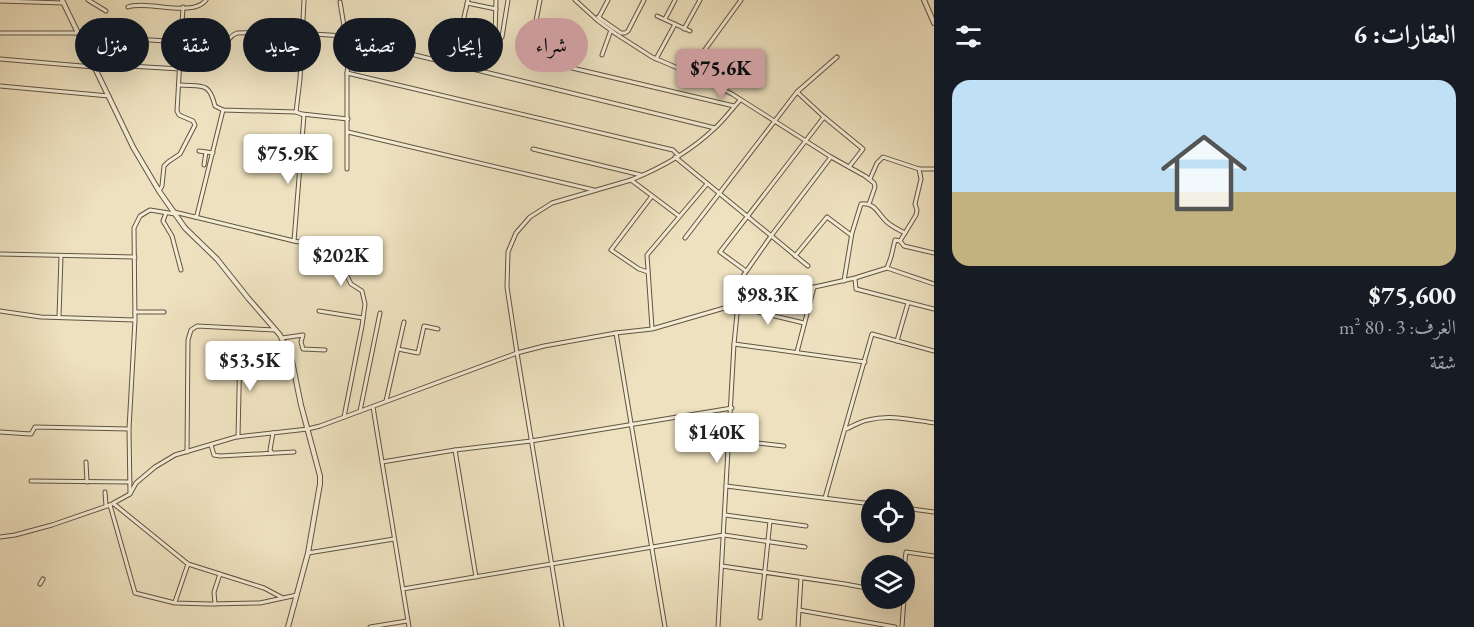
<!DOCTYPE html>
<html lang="ar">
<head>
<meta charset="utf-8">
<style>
  :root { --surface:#171b24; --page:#20242c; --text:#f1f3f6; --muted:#9ea1a6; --line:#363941; --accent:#c59692 }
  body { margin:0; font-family:"EB Garamond",Amiri,serif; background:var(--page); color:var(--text); direction:rtl; height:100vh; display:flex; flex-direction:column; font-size:22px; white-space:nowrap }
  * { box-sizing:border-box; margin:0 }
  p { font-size:20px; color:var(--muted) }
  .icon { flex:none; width:33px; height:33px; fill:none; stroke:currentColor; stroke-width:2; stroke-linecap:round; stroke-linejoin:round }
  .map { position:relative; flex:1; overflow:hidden; direction:ltr }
  .drawer { display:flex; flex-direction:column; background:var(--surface); width:540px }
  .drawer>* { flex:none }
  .guide { position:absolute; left:18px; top:18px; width:570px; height:54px; direction:rtl; display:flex; gap:12px }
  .fabs { position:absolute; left:861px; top:489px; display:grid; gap:12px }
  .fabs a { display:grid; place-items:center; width:54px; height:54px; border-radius:50%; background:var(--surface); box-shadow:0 6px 24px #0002; font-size:30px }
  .price { position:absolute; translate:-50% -51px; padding:0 14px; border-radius:6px; background:#fff; color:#222; font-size:20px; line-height:39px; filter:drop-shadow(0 2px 3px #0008) }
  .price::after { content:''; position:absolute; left:50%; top:36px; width:18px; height:14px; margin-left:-9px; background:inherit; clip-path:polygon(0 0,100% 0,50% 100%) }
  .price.active { background:var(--accent); color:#111 }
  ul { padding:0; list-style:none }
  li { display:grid; align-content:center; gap:12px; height:318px; padding:0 18px }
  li+li { border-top:2px solid var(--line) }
  li span { display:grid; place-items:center; height:186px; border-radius:18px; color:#555 }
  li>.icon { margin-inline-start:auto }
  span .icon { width:108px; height:108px; fill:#fffc; stroke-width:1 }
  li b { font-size:26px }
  h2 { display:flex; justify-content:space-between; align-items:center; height:72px; padding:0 18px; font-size:26px }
  .pill { padding:0 21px; border-radius:27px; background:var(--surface); box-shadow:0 6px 24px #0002; font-size:21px; line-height:54px }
  .pill.active { background:var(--accent); color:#111 }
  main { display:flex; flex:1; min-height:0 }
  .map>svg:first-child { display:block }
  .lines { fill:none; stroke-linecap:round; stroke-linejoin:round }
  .minor-casing { stroke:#605442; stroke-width:5 }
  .tertiary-casing { stroke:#605442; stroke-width:6 }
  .minor { stroke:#f4ecd5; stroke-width:3 }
  .tertiary { stroke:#f4ecd5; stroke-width:4 }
</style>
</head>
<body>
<main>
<section class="drawer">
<h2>العقارات: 6<svg class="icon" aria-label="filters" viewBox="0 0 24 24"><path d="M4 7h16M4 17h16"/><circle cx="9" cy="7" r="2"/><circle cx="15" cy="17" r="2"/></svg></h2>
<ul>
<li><span style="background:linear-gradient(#bfe0f5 60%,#c2b280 0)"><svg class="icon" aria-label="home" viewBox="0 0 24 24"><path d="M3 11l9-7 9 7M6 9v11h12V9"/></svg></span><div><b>$75,600</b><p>الغرف: 3 · 80 m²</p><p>شقة</p></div></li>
</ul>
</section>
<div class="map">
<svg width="934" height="627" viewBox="0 0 934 627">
  <rect width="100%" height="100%" fill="#eee1bf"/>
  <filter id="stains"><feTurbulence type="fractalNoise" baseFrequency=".00333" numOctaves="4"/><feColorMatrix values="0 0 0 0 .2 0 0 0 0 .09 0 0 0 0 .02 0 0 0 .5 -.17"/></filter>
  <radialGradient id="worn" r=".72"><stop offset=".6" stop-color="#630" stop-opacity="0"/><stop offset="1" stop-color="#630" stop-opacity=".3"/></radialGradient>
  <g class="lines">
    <defs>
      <g id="minor">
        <polyline points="88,0 106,11"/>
        <polyline points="496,0 495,36 496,37 501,38 502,37 508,0"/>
        <polyline points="575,0 597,20 616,34 652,57 694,75 732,94 831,157 865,176 874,183 875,187 869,204"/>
        <polyline points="0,1 64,3"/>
        <polyline points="340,2 349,56 347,73 347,169"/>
        <polyline points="467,3 496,9"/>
        <path d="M128,7c18,-7 65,11 78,-7"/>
        <polyline points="657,16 690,31"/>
        <polyline points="598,17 621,33 625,33 628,31 644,0"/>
        <polyline points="599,17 608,0"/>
        <polyline points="665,19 675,0"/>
        <polyline points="684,29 700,0"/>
        <polyline points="461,30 468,0"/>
        <polyline points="0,33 77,33"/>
        <polyline points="345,38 715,128"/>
        <path d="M135,39l46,3 2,3c12,1 31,5 42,-2 6,-4 4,-7 12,-10l43,-1 65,4"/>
        <polyline points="83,45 92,46 130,66 180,69"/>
        <polyline points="531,47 540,0"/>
        <polyline points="348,51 355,41"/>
        <polyline points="602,55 611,30"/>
        <polyline points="0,59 94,67"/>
        <polyline points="656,59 675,24"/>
        <polyline points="538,60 734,106"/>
        <polyline points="278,67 280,32"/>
        <polyline points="347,73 673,150 679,156"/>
        <polyline points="688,73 741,0"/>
        <path d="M179,85c23,2 30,-4 36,21l8,4 73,2 8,3 -10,126 -99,-24"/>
        <polyline points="0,86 109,96"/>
        <polyline points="797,92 824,117 863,149 849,167"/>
        <polyline points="296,112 300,79 304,0"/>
        <polyline points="302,114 348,119"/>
        <polyline points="348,132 594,190"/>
        <polyline points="533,149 641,175"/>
        <polyline points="199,151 213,153"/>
        <polyline points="675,157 808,266"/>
        <polyline points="204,165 206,152"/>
        <polyline points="870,179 877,163 883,157 919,169 934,169"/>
        <polyline points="631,180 679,216"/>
        <polyline points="159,191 162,186 164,166 168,162 180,154 195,125 193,121 179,115 177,111 183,7"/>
        <polyline points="174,212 195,217 197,215 223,110"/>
        <polyline points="166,213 163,221 172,236 181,270"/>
        <polyline points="905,233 916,215 917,210 915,204 921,179 919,169"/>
        <polyline points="685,238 797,92 837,57"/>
        <polyline points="294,241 320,246"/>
        <polyline points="0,254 135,257"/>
        <polyline points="795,256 827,217 851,235"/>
        <polyline points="339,260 351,284 362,291 365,304 362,326 344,417"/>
        <polyline points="887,268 891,257 895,240 900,241"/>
        <polyline points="746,271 720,252 824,117"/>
        <polyline points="648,272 639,269 611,250 652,196"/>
        <polyline points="855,279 856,289 934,309"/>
        <path d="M844,281l8,-48 9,-29c15,-2 17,11 27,19 5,4 11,7 17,10l-5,8 4,5 30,7"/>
        <polyline points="737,307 804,323"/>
        <polyline points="727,308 729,296 771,236 831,157"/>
        <polyline points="0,311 41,317 135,320"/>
        <polyline points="319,311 363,318"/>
        <polyline points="135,312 164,312"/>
        <polyline points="59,317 61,256"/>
        <polyline points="652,328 647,255 707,184"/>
        <polyline points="616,333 665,627"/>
        <polyline points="282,338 303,335 301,342 303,349 325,350"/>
        <polyline points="897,341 908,303"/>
        <polyline points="734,344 865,362"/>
        <polyline points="398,349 418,353 424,326 438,329"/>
        <polyline points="797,352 814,287"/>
        <polyline points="386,401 404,322"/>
        <polyline points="373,407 409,627"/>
        <polyline points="360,411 380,313"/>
        <path d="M846,429c7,-3 15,-8 22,-9 22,-6 45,0 66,3"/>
        <polyline points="0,432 31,434 35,427 129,429"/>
        <polyline points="238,437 240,346"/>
        <polyline points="730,440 784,446"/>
        <polyline points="211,445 214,455 220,456 294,452"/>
        <polyline points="455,450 476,577"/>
        <polyline points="187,452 188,340 191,330 197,326 275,330"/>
        <polyline points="272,453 270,450 273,433"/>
        <polyline points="86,462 87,482"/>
        <polyline points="382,462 455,450 531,441 732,408"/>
        <polyline points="31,481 130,482"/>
        <polyline points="726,486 872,504"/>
        <polyline points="105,492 106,506"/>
        <polyline points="130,494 129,429 135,320 134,228 140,216 150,210 175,214"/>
        <polyline points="825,498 872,334 934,351"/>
        <polyline points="114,504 188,564 264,588 281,597"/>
        <polyline points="110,505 135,593 175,603 210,604 260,603 297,595"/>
        <polyline points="904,508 934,512"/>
        <polyline points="725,515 806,526"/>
        <polyline points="0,537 15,535 52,525 110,505 130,494 136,483 155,467 175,455 236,437 308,429 320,426 517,353 544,346 616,333 652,329 738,304 855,278 887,268 934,284"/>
        <polyline points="308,553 394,539"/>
        <polyline points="722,566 845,584 872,589"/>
        <polyline points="904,569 906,552 934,556"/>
        <polyline points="40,584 43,579"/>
        <polyline points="403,589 724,535 805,547"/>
        <polyline points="175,602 188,564"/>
        <polyline points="215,604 214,592 220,574"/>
        <polyline points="799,610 801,578"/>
        <polyline points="760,618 770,521"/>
        <polyline points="370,627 407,621"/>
        <path d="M562,627l-45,-274 -10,-66 1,-35 8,-19 14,-16 22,-14 79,-23c30,-12 61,-30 84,-52 9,-8 17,-19 25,-28"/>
        <polyline points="718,627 734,344 738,304"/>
        <polyline points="798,627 799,610 895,627"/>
        <polyline points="902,627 904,598"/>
      </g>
      <g id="tertiary">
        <polyline points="62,0 133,147 159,191 185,228 217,259 248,298 280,335 292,361 301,405 320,476 320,484 308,553 288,627"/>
        <polyline points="924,0 934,23"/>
      </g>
    </defs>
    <!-- minor casing -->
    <use href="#minor" class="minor-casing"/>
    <!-- tertiary casing -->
    <use href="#tertiary" class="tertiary-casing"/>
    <!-- minor -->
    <use href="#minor" class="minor"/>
    <!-- tertiary -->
    <use href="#tertiary" class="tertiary"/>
  </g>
  <rect width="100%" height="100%" filter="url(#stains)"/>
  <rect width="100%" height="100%" fill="url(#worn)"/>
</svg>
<div class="fabs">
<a><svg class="icon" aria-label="locate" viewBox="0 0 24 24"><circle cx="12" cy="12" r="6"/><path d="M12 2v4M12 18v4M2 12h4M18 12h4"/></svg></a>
<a><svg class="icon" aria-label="layers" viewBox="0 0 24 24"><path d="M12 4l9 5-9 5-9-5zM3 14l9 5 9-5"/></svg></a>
</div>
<b class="price active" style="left:721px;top:100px">$75.6K</b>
<b class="price" style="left:288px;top:185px">$75.9K</b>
<b class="price" style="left:341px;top:287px">$202K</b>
<b class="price" style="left:768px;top:326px">$98.3K</b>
<b class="price" style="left:250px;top:392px">$53.5K</b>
<b class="price" style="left:717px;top:464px">$140K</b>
<div class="guide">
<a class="pill active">شراء</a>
<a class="pill">إيجار</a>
<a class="pill">تصفية</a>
<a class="pill">جديد</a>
<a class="pill">شقة</a>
<a class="pill">منزل</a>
</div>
</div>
</main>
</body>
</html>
